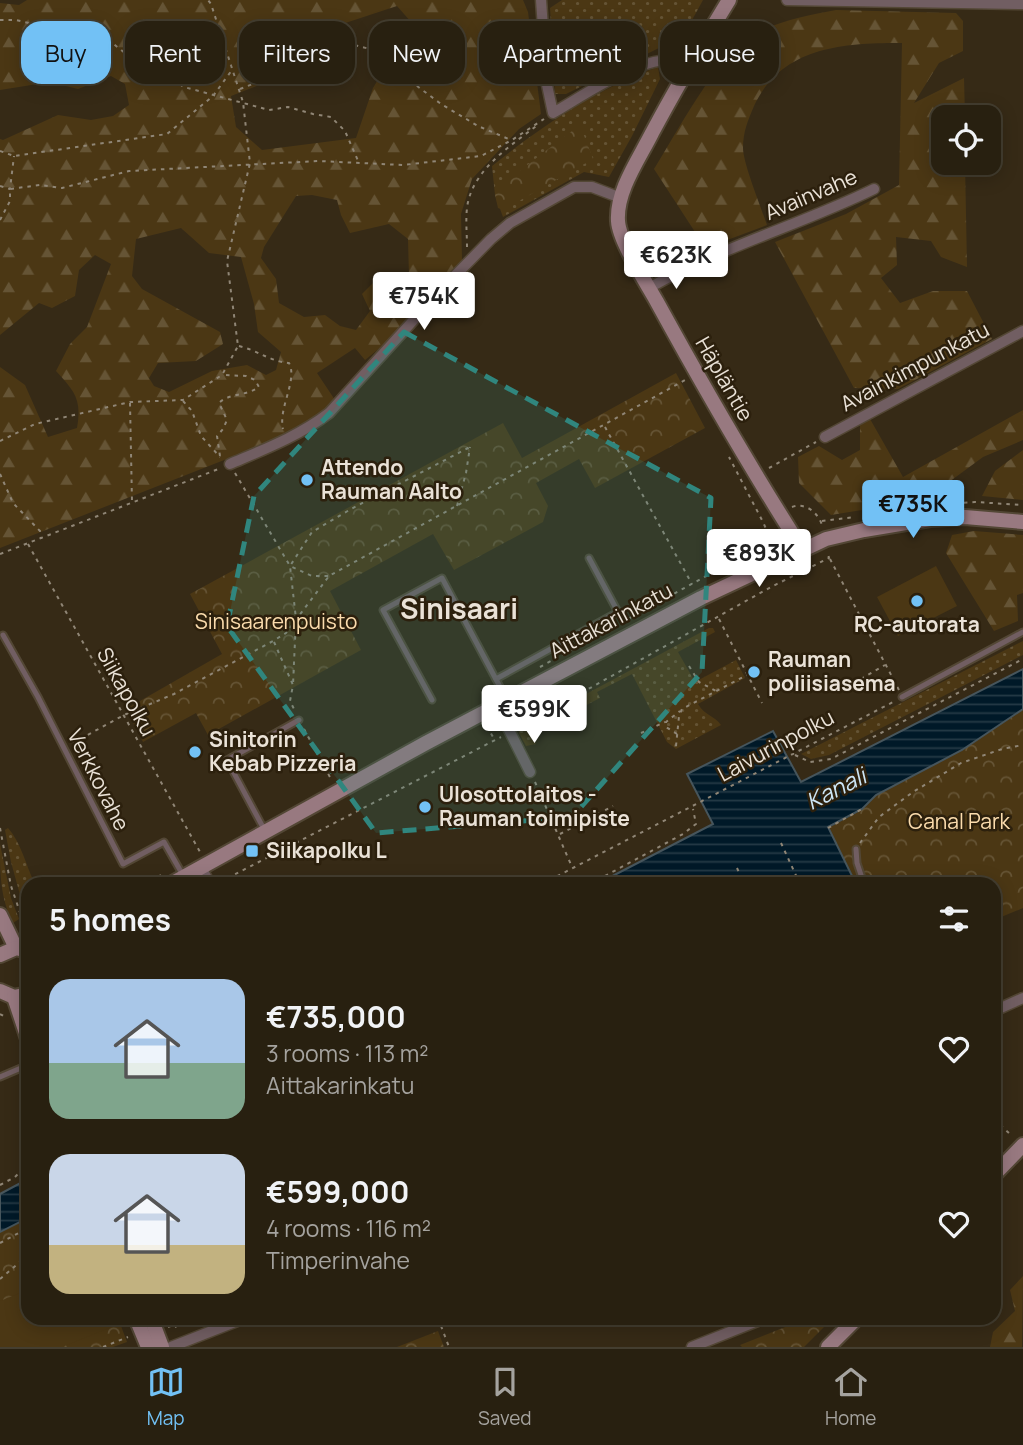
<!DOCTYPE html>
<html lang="en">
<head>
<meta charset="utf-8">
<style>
  :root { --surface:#282010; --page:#302819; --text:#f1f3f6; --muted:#a5a39f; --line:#443e30; --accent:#72c1f5 }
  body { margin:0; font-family:Manrope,sans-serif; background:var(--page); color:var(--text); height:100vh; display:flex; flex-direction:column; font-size:26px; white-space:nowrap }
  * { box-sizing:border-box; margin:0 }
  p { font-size:23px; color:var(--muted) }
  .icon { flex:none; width:38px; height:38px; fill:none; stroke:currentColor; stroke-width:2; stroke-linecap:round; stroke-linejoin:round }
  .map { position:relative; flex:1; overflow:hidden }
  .side { position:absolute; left:21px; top:877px; width:980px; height:448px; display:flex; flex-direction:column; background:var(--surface); border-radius:21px; box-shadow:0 4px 18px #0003,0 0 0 2px var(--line) }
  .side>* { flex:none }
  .banner { position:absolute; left:21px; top:21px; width:982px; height:63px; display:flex; gap:14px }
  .tools { position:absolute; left:931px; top:105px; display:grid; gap:14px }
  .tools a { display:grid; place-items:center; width:70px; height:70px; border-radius:14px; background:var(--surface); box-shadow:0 4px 18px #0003,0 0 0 2px var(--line); font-size:35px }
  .price { position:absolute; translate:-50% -60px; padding:0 16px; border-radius:7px; background:#fff; color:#222; font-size:23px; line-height:46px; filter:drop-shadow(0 2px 4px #0008) }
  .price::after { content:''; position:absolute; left:50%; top:42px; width:21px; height:16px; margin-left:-10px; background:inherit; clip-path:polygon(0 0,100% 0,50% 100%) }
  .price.selected { background:var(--accent); color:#111 }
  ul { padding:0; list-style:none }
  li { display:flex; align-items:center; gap:21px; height:175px; padding:0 28px }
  li span { display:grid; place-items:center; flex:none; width:196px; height:140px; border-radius:21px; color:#555 }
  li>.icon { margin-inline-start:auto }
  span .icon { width:84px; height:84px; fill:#fffc; stroke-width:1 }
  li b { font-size:30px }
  h2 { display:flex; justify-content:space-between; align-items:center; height:84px; padding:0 28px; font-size:30px }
  .chip { padding:0 24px; border-radius:21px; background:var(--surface); box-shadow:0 4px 18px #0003,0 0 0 2px var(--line); font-size:24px; line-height:63px }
  .chip.selected { background:var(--accent); color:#111 }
  .tab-bar { display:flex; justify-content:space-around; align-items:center; height:98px; border-top:2px solid var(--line); background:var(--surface); font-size:19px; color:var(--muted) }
  .tab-bar a { display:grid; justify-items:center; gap:4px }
  .tab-bar .selected { color:var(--accent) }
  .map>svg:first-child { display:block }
  .grass { fill:url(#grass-dots) }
  .forest { fill:url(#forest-firs); fill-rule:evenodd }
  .park { fill:url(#park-crowns) }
  .pitch { fill:#4b3714 }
  .water { fill:url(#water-rules); stroke:#46555c; stroke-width:2 }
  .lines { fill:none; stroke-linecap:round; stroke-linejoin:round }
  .lane-casing { stroke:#534735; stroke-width:9 }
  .street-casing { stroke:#534735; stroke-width:13 }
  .secondary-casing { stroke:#534735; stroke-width:18 }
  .path { stroke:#908676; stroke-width:2; stroke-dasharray:3.5 5; stroke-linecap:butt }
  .lane { stroke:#715e62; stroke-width:5 }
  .street { stroke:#715e62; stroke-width:10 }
  .secondary { stroke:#987980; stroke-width:14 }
  .marked { fill:#30867e; fill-opacity:0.2; stroke:#30867e; stroke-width:5; stroke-dasharray:14 9; stroke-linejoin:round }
  .poi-dot { fill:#72c1f5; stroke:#2c200d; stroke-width:2.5 }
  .labels { text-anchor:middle; stroke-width:5; stroke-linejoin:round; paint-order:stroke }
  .street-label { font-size:21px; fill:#eae2d7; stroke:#2c200d }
  .poi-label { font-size:21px; font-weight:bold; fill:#eae2d7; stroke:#2c200d; text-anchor:start }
  .park-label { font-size:21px; fill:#fbdcad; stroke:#2c200d }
  .water-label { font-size:23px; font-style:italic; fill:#cde6f6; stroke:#2c200d }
  .district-label { font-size:28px; font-weight:bold; fill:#eae2d7; stroke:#2c200d }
</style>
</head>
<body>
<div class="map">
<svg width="1023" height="1347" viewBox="0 0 1023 1347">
  <defs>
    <pattern id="grass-dots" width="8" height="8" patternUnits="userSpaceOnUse" patternTransform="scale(1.75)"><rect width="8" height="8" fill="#4b3714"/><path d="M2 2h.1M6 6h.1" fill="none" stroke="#655435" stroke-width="1.8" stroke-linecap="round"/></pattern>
    <pattern id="forest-firs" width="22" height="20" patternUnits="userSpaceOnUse" patternTransform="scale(1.75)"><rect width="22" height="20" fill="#4b3714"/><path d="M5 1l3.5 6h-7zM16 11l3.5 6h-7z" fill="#655435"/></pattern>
    <pattern id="park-crowns" width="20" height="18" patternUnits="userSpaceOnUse" patternTransform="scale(1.75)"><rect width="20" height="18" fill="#4b3714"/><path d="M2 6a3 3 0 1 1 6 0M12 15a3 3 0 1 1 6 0" fill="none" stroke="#655435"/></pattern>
    <pattern id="water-rules" width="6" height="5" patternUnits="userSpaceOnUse" patternTransform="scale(1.75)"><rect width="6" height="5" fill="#001928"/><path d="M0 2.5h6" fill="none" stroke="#253a46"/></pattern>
  </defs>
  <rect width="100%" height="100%" fill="#362a16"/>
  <!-- grass -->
  <g class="grass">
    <polygon points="562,0 703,0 692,20 673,41 566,94 555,94 550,8"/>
    <path d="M658,67l2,12 -28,57 -23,41 -25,-5 -81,45 -8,-22 -3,-29c50,-40 106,-78 166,-99z"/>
    <path d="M709,628h4l2,4 -37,20 17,30 41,-22 9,18 -47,26c7,12 16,11 23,21l-45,24 -9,-7 -35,-68 -35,18 3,6 -69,36 5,10 -10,2 -7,-13v-3z"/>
    <polygon points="1023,641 1023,655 829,755 811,759 801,754"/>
    <path d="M8,828c13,14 18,38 27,56h-7v40l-17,-62 -6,-32z"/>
    <path d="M0,844l11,54 8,21 -6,4c-13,-25 -13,-51 -13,-79z"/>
  </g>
  <!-- forest -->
  <g class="forest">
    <path d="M27,0h496l5,12 13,102 -22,15 -47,50 -11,35 1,46 -71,79 -26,21 -10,-12 -38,25 18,27 -7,9 -30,22 -298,117v-181l25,18 23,52 29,-9c5,-29 -2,-36 -21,-57l14,-27 17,-17 24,-63 -16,-9 -16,15 -4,26 -23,12 -13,-5 -39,32v-196l3,1 55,-25 33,5 22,-4 16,-11 -4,-21 -14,-8 -33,13 -28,-7 -50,8v-87l19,2zM397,6l15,17 -39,65 -17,50 -94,12 -26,-23 -5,-31 54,-21 39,-45zM312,195l25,5 4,15 9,18 39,-9 19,15 1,37 -30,1 -17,17 8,17 -14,19 -16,-4 -15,-11 -21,2 -25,-14 -3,-24 -15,-21 3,-11 32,-51zM181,228l28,25 32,4 13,47 4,28 23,20 -5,18 -10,5 -19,-10 -35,6 -43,21 -15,-6 -5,-8 9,-15 38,-2 27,-17 -3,-12 -78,-43 -10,-13 4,-37z"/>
    <path d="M836,10l120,3 7,8v30l-24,12 -25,40 50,-25 1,39h-22v46h22l2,104 -26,-10 -10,-16 -35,-4 1,28 -16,13 19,25 33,-12h34l25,48 -94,50 -44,-1 -79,-146 71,-28 53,-29 3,-142c-58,0 -120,3 -148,63 -6,14 -11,26 -11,42 0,15 18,59 24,77l-53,20 -17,-10 -43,-66c24,-38 61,-111 99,-134 25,-14 56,-20 83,-25z"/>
    <polygon points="1023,410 1023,440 983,457 930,496 905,503 831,515 799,483 798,457 819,446 842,460 860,450 860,425 870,419 903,477"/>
    <polygon points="1023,450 1023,500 982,496 995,471"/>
    <polygon points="974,531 1023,535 1023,593 1017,595 1018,621 994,631 946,553 952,535"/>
    <polygon points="1023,1276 1022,1347 990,1347 993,1332 1015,1311 1010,1290"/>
  </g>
  <!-- park -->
  <g class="park">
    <polygon points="580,125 593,159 503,210 498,208 495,195 498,187"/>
    <polygon points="676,373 705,428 595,488 579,459 536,483 548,506 543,522 454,570 433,534 330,591 361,650 208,735 196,713 143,742 126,709 222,654 190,594 503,423 522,458"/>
    <polygon points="1023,709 1023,908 994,920 994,884 856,884 828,828 862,809 876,795 962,750"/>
    <polygon points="28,1218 28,1318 118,1318 127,1342 113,1347 0,1347 0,1232"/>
    <polygon points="808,1318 819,1318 824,1327 804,1347 742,1347 740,1345"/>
    <polygon points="438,1331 444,1347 397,1347"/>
  </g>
  <!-- pitch -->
  <g class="pitch">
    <polygon points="936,566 957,606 898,636 877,597"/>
    <polygon points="28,1290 28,1318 105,1318 109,1328 62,1347 0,1347 0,1301"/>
  </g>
  <!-- water -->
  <g class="water">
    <polygon points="1023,669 1023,709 962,750 876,795 862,809 828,827 856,884 597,884 713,824 687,774 773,731 801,782"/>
    <polygon points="28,1179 28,1218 0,1232 0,1194"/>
  </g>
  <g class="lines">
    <defs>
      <g id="lane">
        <polyline points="3,635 38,697 123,864 164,842 184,877"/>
        <polyline points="496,679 618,612 589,558"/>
        <polyline points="902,697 1023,632"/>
        <polyline points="432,700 383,610 442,578 507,700"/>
        <polyline points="265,831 227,760 299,720"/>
        <polyline points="856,849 857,863 864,884"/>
        <polyline points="0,1077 28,1065"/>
      </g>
      <g id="street">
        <path d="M541,0l6,85 6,28c35,-20 97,-65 137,-51"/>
        <polyline points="787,0 1023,4"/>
        <path d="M649,288c72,-41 151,-63 225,-99"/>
        <polyline points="825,437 1023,331"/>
        <path d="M230,464c35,-15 69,-28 99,-51l112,-123 50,-51 19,-16 64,-36h18l29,11"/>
        <polyline points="497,706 530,772"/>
        <polyline points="201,867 210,884"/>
        <polyline points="994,1011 1023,998"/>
        <polyline points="171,1347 245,1318"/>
        <polyline points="692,1347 765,1318"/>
      </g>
      <g id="secondary">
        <path d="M729,0c-27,44 -53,88 -77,133 -13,26 -36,58 -34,88 1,20 29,63 39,81 46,84 94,167 145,247"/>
        <polyline points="171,884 426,743 701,598 826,539 864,530 930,519 965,517 1023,522"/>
        <polyline points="0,915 16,948"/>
        <polyline points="0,955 16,948 28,951"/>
        <polyline points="0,991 14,997 28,994"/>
        <polyline points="14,997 28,1039"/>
        <polyline points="994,1175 1023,1145"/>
        <polyline points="136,1318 148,1347"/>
        <polyline points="151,1318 162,1347"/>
        <polyline points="828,1347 857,1318"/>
      </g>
    </defs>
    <!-- lane casing -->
    <use href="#lane" class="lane-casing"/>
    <!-- street casing -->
    <use href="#street" class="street-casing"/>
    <!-- secondary casing -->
    <use href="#secondary" class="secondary-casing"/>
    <!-- path -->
    <g class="path">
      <polyline points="0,20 16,20 63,31 105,37 131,58 156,69 184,87 269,110 288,107 313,114 331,117 345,131 359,163"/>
      <polyline points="240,89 273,76 283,62 346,43 374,50 394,73 417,86 441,104 478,126 511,140"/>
      <polyline points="0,151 14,156 167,134 213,96 232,70"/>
      <polyline points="0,186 10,189 14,156"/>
      <polyline points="0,220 10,201 10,189 40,185 62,188 129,171 318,161 403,165 481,156 512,140 544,119"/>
      <path d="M467,247c0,-15 -2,-31 1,-45 8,-35 45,-58 71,-78"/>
      <path d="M239,346c20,5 30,15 50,17 9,17 -11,45 -6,66"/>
      <polyline points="183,401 192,411 201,436 220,457"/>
      <polyline points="130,403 132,502"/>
      <polyline points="605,427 692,584"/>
      <polyline points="0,441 35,424 130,402 183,400 222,375 238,346 227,261 250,163 243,102 211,4 208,0"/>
      <path d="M220,456l-3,-20 6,-7 4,-9 -8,-17c10,-10 28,-7 40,-16l-4,-7 -9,-4 -22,-1"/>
      <polyline points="769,468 816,442"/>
      <polyline points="235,473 290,566 296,619 293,685"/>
      <polyline points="0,474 13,503 40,531 41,539"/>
      <polyline points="930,505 975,502 1023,505"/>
      <polyline points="457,506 466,473 470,447"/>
      <path d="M792,507c14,-5 27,6 31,21"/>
      <polyline points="822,521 855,517"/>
      <polyline points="28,544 200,852"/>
      <polyline points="0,554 221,468"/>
      <polyline points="830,559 899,690"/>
      <polyline points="328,576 312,576 290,566 312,532 351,509 470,447"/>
      <polyline points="719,619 762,703"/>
      <polyline points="274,642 293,685 290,701 295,711"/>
      <polyline points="689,666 699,682 716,691"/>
      <polyline points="540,667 752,551 766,539 767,531 763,522 729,457"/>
      <polyline points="861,679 885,665"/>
      <polyline points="487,726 494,739"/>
      <polyline points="522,726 771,587 829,558 828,554"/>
      <polyline points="304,729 331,779"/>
      <polyline points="641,733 665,722"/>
      <polyline points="677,734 666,727 666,722 680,711"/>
      <polyline points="73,743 124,715 174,694 273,641 286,633 329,576 687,379"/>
      <polyline points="676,746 679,716 682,709 747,675"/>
      <polyline points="795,755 810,762 831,759 1023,659"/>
      <polyline points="535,782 572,867"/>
      <polyline points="0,828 11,886 24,924 28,928"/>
      <polyline points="828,828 862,809"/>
      <polyline points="560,834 613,806"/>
      <polyline points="781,843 800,884"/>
      <polyline points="860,843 879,817 913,792 961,763 1002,749 1023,745"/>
      <polyline points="737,868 744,884"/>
      <polyline points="220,882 501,737"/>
      <polyline points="145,884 161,875"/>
      <polyline points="542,884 895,701"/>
      <polyline points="590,884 683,834 696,824 693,809"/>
      <polyline points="0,1014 7,1018"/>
      <polyline points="994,1119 1011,1135"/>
      <polyline points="0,1185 15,1177 28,1164"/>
      <polyline points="0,1243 28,1228"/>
      <polyline points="0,1279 28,1255"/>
      <polyline points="169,1318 179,1331"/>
      <polyline points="438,1318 449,1347"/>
      <polyline points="255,1324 270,1318"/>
      <polyline points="168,1327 174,1325"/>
      <polyline points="103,1347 128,1337"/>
    </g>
    <!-- lane -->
    <use href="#lane" class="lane"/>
    <!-- street -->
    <use href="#street" class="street"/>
    <!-- secondary -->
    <use href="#secondary" class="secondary"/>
  </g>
  <!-- marked area -->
  <path class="marked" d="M404,332l307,166 -9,174 -130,145 -196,16 -149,-207 27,-130z"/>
  <!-- markers -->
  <g class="poi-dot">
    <circle cx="307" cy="480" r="7"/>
    <circle cx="917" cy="601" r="7"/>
    <circle cx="754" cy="672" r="7"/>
    <circle cx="195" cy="752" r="7"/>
    <circle cx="425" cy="807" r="7"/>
    <rect x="245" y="844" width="14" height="14" rx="3.5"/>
  </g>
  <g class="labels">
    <!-- street labels -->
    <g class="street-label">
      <text transform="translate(811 195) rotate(-23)" y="7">Avainvahe</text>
      <text transform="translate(915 367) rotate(-28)" y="7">Avainkimpunkatu</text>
      <text transform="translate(724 379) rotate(60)" y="7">Häpläntie</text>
      <text transform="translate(611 621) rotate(-28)" y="7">Aittakarinkatu</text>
      <text transform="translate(126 692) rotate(61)" y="7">Siikapolku</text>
      <text transform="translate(776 746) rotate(-28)" y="7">Laivurinpolku</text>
      <text transform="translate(98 780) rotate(63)" y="7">Verkkovahe</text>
    </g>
    <!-- poi labels -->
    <g class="poi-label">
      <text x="321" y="475">Attendo<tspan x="321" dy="24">Rauman Aalto</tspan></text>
      <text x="917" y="632" text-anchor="middle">RC-autorata</text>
      <text x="768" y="667">Rauman<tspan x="768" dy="24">poliisiasema</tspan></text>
      <text x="209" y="747">Sinitorin<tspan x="209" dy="24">Kebab Pizzeria</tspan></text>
      <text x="439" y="802">Ulosottolaitos -<tspan x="439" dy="24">Rauman toimipiste</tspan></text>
      <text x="266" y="858">Siikapolku L</text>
    </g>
    <!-- park labels -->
    <g class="park-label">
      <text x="276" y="629">Sinisaarenpuisto</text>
      <text x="959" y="829">Canal Park</text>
    </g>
    <!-- water labels -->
    <g class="water-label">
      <text transform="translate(836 789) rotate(-27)" y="8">Kanali</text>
    </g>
    <!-- district labels -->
    <g class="district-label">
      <text x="459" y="619">Sinisaari</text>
    </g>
  </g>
</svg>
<div class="tools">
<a><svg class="icon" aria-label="locate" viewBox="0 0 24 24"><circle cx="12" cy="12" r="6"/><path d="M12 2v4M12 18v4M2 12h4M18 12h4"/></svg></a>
</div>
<b class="price" style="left:676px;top:291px">€623K</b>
<b class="price" style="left:424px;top:332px">€754K</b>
<b class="price selected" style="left:913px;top:540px">€735K</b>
<b class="price" style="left:759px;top:589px">€893K</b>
<b class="price" style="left:534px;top:745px">€599K</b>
<div class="banner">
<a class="chip selected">Buy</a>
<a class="chip">Rent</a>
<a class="chip">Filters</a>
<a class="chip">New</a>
<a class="chip">Apartment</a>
<a class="chip">House</a>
</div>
<section class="side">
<h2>5 homes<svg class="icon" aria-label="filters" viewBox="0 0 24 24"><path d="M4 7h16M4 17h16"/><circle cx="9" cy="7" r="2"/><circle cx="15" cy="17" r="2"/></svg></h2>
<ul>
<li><span style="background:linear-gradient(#a9c7e8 60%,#7fa58c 0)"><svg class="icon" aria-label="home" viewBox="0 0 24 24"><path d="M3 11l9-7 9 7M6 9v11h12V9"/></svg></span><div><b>€735,000</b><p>3 rooms · 113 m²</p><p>Aittakarinkatu</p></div><svg class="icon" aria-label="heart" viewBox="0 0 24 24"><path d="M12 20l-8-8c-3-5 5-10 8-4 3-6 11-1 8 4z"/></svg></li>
<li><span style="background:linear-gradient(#c9d6e8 65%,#c2b280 0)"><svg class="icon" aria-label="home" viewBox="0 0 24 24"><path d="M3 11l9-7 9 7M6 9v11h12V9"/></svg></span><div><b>€599,000</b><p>4 rooms · 116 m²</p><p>Timperinvahe</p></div><svg class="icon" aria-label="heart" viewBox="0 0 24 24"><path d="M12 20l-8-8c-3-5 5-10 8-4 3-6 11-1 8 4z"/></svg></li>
</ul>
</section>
</div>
<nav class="tab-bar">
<a class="selected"><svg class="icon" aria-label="map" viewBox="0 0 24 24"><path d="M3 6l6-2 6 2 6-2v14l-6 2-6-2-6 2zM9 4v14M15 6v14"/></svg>Map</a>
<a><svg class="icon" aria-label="saved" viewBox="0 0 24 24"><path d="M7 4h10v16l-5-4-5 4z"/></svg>Saved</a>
<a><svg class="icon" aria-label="home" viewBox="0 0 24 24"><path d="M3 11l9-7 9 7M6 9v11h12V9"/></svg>Home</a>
</nav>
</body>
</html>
